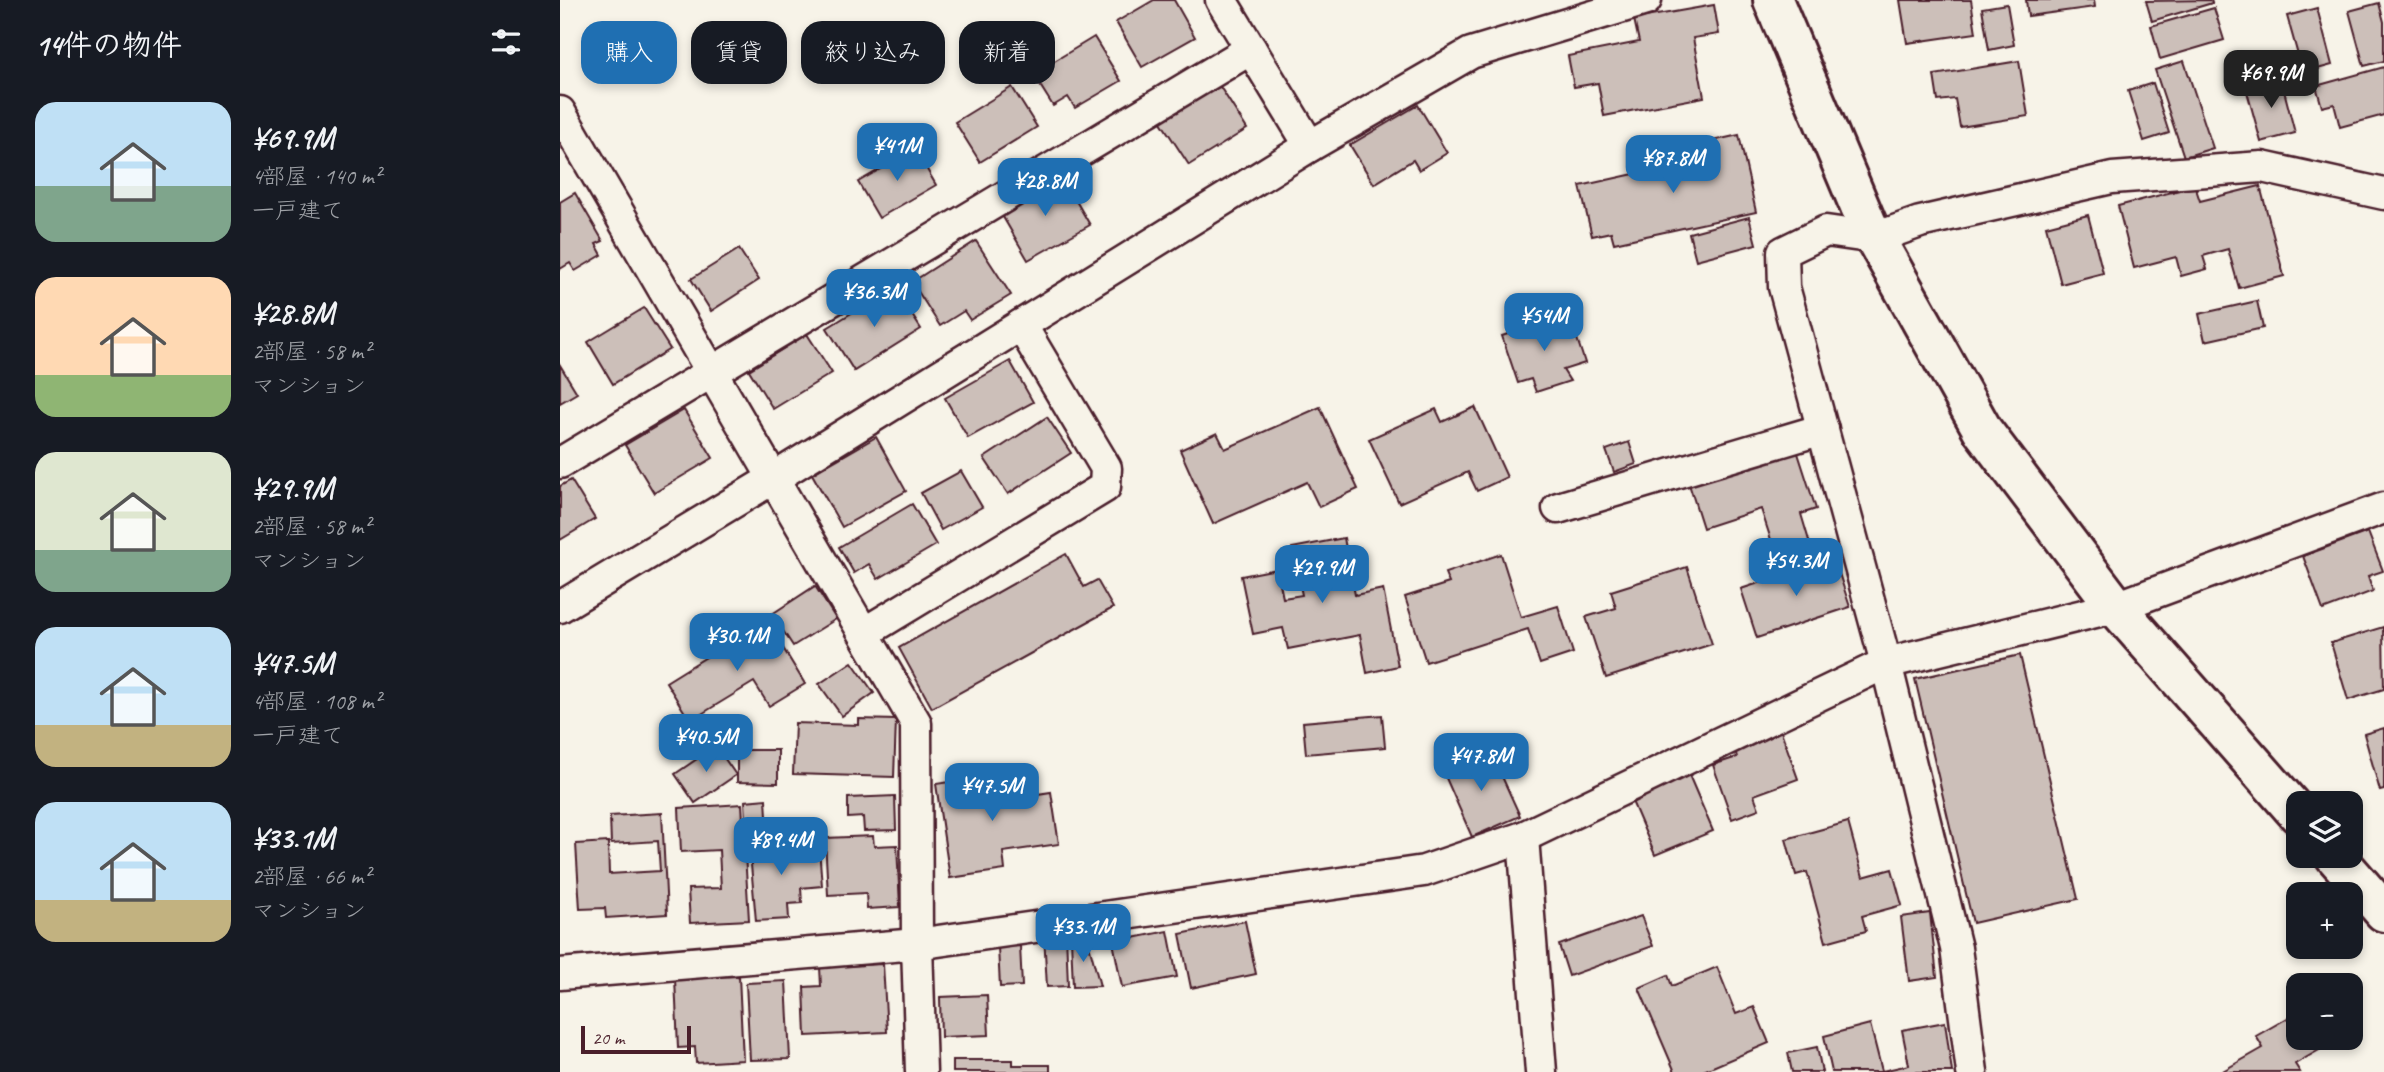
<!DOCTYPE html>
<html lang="ja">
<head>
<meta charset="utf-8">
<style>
  :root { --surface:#171b24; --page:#242831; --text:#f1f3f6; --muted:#9ea1a6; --accent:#1f6fb2 }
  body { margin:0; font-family:Caveat,"Klee One",sans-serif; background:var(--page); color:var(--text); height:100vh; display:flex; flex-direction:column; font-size:26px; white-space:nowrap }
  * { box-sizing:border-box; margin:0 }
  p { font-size:23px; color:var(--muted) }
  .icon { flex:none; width:38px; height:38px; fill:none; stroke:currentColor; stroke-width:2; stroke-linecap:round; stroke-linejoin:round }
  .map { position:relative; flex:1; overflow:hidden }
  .details { display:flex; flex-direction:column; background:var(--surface); width:560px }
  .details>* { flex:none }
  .guide { position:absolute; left:21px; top:21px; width:665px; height:63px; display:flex; gap:14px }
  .buttons { position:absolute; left:1726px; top:791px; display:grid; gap:14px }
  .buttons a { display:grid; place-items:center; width:77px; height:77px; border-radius:14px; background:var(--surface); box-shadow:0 4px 10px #0003; font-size:35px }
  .scale { position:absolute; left:21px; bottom:18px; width:110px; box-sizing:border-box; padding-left:7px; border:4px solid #4a1f2b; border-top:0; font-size:19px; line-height:24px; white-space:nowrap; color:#4a1f2b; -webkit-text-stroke:5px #f7f3e8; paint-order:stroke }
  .price { position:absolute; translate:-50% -60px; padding:0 16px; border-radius:14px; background:var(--accent); color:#fff; font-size:23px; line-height:46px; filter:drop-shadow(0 2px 4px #0008) }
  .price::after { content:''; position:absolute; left:50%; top:42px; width:21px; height:16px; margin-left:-10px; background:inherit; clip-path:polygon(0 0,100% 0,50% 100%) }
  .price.selected { background:#222; color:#fff }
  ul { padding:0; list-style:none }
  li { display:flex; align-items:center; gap:21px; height:175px; padding:0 35px }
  li span { display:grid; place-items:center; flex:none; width:196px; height:140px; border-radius:21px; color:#555 }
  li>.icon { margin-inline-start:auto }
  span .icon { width:84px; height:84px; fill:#fffc; stroke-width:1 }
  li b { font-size:30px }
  h2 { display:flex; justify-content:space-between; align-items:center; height:84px; padding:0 35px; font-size:30px }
  .pill { padding:0 24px; border-radius:21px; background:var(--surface); box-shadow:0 4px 10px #0003; font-size:24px; line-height:63px }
  .pill.selected { background:var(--accent); color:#fff }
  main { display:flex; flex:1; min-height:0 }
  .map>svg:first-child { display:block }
  .building { fill:#ccbfb9; stroke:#4a1f2b; stroke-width:2 }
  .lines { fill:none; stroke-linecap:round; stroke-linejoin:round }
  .street-casing { stroke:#4a1f2b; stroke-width:35 }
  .secondary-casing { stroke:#4a1f2b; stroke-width:44 }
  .street { stroke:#f7f3e8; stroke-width:30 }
  .secondary { stroke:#f7f3e8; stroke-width:38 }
</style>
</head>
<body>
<main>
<section class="details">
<h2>14件の物件<svg class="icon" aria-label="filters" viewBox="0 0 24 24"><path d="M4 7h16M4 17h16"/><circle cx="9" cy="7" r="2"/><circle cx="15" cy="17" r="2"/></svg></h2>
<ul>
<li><span style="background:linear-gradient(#bfe0f5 60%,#7fa58c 0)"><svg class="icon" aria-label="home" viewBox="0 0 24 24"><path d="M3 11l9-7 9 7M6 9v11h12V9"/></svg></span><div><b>¥69.9M</b><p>4部屋 · 140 m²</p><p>一戸建て</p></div></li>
<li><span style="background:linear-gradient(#ffd9b3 70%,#8fb573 0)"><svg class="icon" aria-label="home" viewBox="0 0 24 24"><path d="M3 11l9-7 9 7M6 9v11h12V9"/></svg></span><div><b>¥28.8M</b><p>2部屋 · 58 m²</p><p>マンション</p></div></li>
<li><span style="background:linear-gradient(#dfe7d0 70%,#7fa58c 0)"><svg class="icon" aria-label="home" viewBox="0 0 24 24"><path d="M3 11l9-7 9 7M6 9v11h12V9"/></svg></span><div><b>¥29.9M</b><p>2部屋 · 58 m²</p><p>マンション</p></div></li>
<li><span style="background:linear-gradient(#bfe0f5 70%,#c2b280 0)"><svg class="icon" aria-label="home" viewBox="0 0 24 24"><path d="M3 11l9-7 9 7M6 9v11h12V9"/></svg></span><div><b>¥47.5M</b><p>4部屋 · 108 m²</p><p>一戸建て</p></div></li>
<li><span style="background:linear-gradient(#bfe0f5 70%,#c2b280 0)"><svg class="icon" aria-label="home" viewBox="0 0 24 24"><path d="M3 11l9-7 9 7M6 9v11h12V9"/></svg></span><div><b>¥33.1M</b><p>2部屋 · 66 m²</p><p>マンション</p></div></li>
</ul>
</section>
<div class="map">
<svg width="1824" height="1072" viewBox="0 0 1824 1072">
  <rect width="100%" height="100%" fill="#f7f3e8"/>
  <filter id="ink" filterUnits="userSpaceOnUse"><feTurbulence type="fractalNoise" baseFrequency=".0143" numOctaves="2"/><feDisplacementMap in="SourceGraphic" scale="14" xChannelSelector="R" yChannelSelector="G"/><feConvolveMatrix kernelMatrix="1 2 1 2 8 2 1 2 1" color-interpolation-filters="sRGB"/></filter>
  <g filter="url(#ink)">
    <!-- building -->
    <g class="building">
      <polygon points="594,0 614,0 635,37 582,67 556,22"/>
      <polygon points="1340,0 1411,0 1416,33 1347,43"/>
      <polygon points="1466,0 1534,0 1535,7 1468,16"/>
      <polygon points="1651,0 1652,3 1592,21 1586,1"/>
      <polygon points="1819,3 1824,22 1824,61 1804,66 1789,11"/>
      <polygon points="1447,4 1454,45 1429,50 1422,8"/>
      <polygon points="1154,5 1159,34 1133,38 1144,97 1044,116 1038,83 1014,87 1008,56 1079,42 1074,19"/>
      <polygon points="1654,8 1664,40 1600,59 1591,26"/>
      <polygon points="1757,8 1772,65 1743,73 1727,16"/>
      <polygon points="534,37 561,81 515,108 508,97 493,106 473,74"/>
      <polygon points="1459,61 1468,116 1400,127 1395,99 1378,101 1374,75"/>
      <polygon points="1624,61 1653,148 1624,157 1595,70"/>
      <polygon points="1824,67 1824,115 1780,127 1774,104 1762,107 1756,86"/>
      <polygon points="1721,79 1735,133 1701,142 1686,88"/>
      <polygon points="657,82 687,129 629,165 599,119"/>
      <polygon points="1593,83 1609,133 1584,141 1568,91"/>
      <polygon points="452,87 477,127 420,162 395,122"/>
      <polygon points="858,105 887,153 859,170 853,160 814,184 790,145"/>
      <polygon points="1179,135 1196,212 1054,243 1051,232 1032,236 1020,186 1146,158 1143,143"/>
      <polygon points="355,149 376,185 319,218 298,182"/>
      <polygon points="501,175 530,225 468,260 439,210"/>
      <polygon points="1635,186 1640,201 1700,186 1724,276 1679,288 1668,249 1643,256 1647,269 1621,276 1616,257 1574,268 1558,206"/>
      <polygon points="15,193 43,241 36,244 42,255 15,271 10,263 0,269 0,202"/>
      <polygon points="1528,215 1543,273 1501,284 1486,226"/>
      <polygon points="1189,217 1196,244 1136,260 1129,233"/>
      <polygon points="416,241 451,295 410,320 404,311 380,326 352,282"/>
      <polygon points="179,249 199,280 151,311 131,279"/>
      <polygon points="334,287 361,329 294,371 267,328"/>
      <polygon points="1697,301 1703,328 1645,341 1639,314"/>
      <polygon points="84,308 110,349 53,384 28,342"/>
      <polygon points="1009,314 1025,363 1003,370 1010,381 976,392 971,379 958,383 942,336"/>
      <polygon points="247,334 272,373 213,409 189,370"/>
      <polygon points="450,361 473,402 408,438 385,398"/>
      <polygon points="0,365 17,393 0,403"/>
      <polygon points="760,407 798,489 759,507 747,482 653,524 620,450 657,433 665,449"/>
      <polygon points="915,407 947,477 917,491 908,472 839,503 809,439 876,409 882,422"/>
      <polygon points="124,410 153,458 94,493 65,445"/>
      <polygon points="487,417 511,453 448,494 424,458"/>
      <polygon points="316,437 346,491 282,527 252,474"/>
      <polygon points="1069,442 1076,464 1054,472 1046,450"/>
      <polygon points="1237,450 1256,509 1241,514 1250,544 1216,555 1201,509 1143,528 1129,484"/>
      <polygon points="401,471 422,507 381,530 361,493"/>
      <polygon points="11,480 35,519 0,540 0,486"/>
      <polygon points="352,504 376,545 318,579 309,564 294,573 279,547"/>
      <polygon points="1808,532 1823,571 1808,576 1813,591 1763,610 1743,556"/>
      <polygon points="784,538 795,595 823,589 838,666 807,673 800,635 728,649 723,628 693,634 681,576 717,569 723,598 742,595 732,548"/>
      <polygon points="506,554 524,587 537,580 553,608 372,708 339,648"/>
      <polygon points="941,554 961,617 998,606 1013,653 980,664 968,629 866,662 845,597 889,583 885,573"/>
      <polygon points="1274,558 1290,607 1197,638 1181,589"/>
      <polygon points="1127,567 1152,644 1046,678 1026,617 1056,608 1051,591"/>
      <polygon points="255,586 276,619 233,646 212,614"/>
      <polygon points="206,620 245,684 209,706 194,682 130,721 106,682"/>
      <polygon points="1823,627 1824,689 1788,700 1771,643"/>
      <polygon points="1460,655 1518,899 1413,923 1355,679"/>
      <polygon points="292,662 314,693 282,716 259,684"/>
      <polygon points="822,715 825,747 746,754 743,722"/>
      <polygon points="299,719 336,720 334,777 233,774 235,723 299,725"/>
      <polygon points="1824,728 1824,790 1820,791 1804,734"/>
      <polygon points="1221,731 1238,779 1194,795 1199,809 1172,819 1153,765 1177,757 1174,747"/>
      <polygon points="156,746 176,775 135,803 115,774"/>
      <polygon points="929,748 960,816 912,837 882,769"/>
      <polygon points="177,750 218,750 218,783 177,782"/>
      <polygon points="454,772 458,797 491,792 499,844 443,852 445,870 390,878 376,784"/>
      <polygon points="1129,775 1153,831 1095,855 1071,799"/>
      <polygon points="335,796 336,830 304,831 303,817 288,818 288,798"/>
      <polygon points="206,799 208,833 187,834 185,801"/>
      <polygon points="182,804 189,920 130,923 128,889 161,888 159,850 121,852 119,808"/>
      <polygon points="102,813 107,914 46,918 45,908 20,909 16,844 48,842 49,874 100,871 98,841 51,844 50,816"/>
      <polygon points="1288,822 1303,877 1332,869 1342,905 1302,916 1306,931 1266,942 1247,872 1236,875 1226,839"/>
      <polygon points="313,836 314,846 337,845 340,907 307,909 306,893 268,895 265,838"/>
      <polygon points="230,839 231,850 259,848 262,886 241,888 242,903 228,904 229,919 196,921 189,842"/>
      <polygon points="1370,913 1377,977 1349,981 1341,917"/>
      <polygon points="1081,916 1093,946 1009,976 999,945"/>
      <polygon points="685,921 696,974 631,988 620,934"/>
      <polygon points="608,931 617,977 562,987 553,942"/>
      <polygon points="506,933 508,986 487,987 484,934"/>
      <polygon points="511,937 527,937 540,986 513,987"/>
      <polygon points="460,946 462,986 440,987 438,947"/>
      <polygon points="323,964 327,1032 246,1036 244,987 261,986 260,967"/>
      <polygon points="1157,967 1176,1014 1194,1007 1209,1043 1141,1072 1115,1072 1079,988 1108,975 1112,986"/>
      <polygon points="179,976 183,1060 136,1063 135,1047 118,1048 115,978"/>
      <polygon points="226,981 230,1059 190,1060 186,983"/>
      <polygon points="427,995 429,1035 381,1037 380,997"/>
      <polygon points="1738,1012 1738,1038 1754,1038 1761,1049 1735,1064 1740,1072 1661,1072 1703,1048 1696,1036"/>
      <polygon points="1385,1022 1392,1072 1272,1072 1264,1036 1310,1024 1322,1071 1349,1065 1342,1030"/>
      <polygon points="1257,1047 1262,1072 1232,1072 1228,1053"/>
      <polygon points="393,1060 453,1060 453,1065 490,1065 490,1072 393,1072"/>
    </g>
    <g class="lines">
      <defs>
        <g id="street">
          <polyline points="661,0 750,146"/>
          <polyline points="0,112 356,723 357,944 361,1072"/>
          <polyline points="0,463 691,49"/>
          <polyline points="998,508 1263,429"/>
          <polyline points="0,607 214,478 750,146 911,53 1086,0"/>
          <polyline points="304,633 545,487 546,468 461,325"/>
          <polyline points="963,837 981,1072"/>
          <polyline points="0,974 357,944 864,871 963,837 1326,663 1556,607 1824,508"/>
          <polyline points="1412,1072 1396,948 1326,663 1224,287 1223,252 1266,231 1315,238 1360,222 1552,178 1702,167 1824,194"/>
        </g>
        <g id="secondary">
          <polyline points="1213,0 1307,224 1423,431 1556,607 1738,814"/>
          <polyline points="1775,856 1824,912"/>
        </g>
      </defs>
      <!-- street casing -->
      <use href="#street" class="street-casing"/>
      <!-- secondary casing -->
      <use href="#secondary" class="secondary-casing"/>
      <!-- street -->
      <use href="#street" class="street"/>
      <!-- secondary -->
      <use href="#secondary" class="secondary"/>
    </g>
  </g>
</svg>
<div class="buttons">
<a><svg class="icon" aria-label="layers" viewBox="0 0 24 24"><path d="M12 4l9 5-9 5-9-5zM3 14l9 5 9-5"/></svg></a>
<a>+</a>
<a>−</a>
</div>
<div class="scale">20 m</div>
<b class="price selected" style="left:1711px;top:110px">¥69.9M</b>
<b class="price" style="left:337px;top:183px">¥41M</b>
<b class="price" style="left:1113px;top:195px">¥87.8M</b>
<b class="price" style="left:485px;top:218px">¥28.8M</b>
<b class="price" style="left:314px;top:329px">¥36.3M</b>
<b class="price" style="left:984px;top:353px">¥54M</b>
<b class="price" style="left:1236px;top:598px">¥54.3M</b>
<b class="price" style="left:762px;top:605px">¥29.9M</b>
<b class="price" style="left:177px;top:673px">¥30.1M</b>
<b class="price" style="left:146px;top:774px">¥40.5M</b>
<b class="price" style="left:921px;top:793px">¥47.8M</b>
<b class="price" style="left:432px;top:823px">¥47.5M</b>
<b class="price" style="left:221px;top:877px">¥89.4M</b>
<b class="price" style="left:523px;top:964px">¥33.1M</b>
<div class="guide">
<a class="pill selected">購入</a>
<a class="pill">賃貸</a>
<a class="pill">絞り込み</a>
<a class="pill">新着</a>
</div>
</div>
</main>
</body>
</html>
